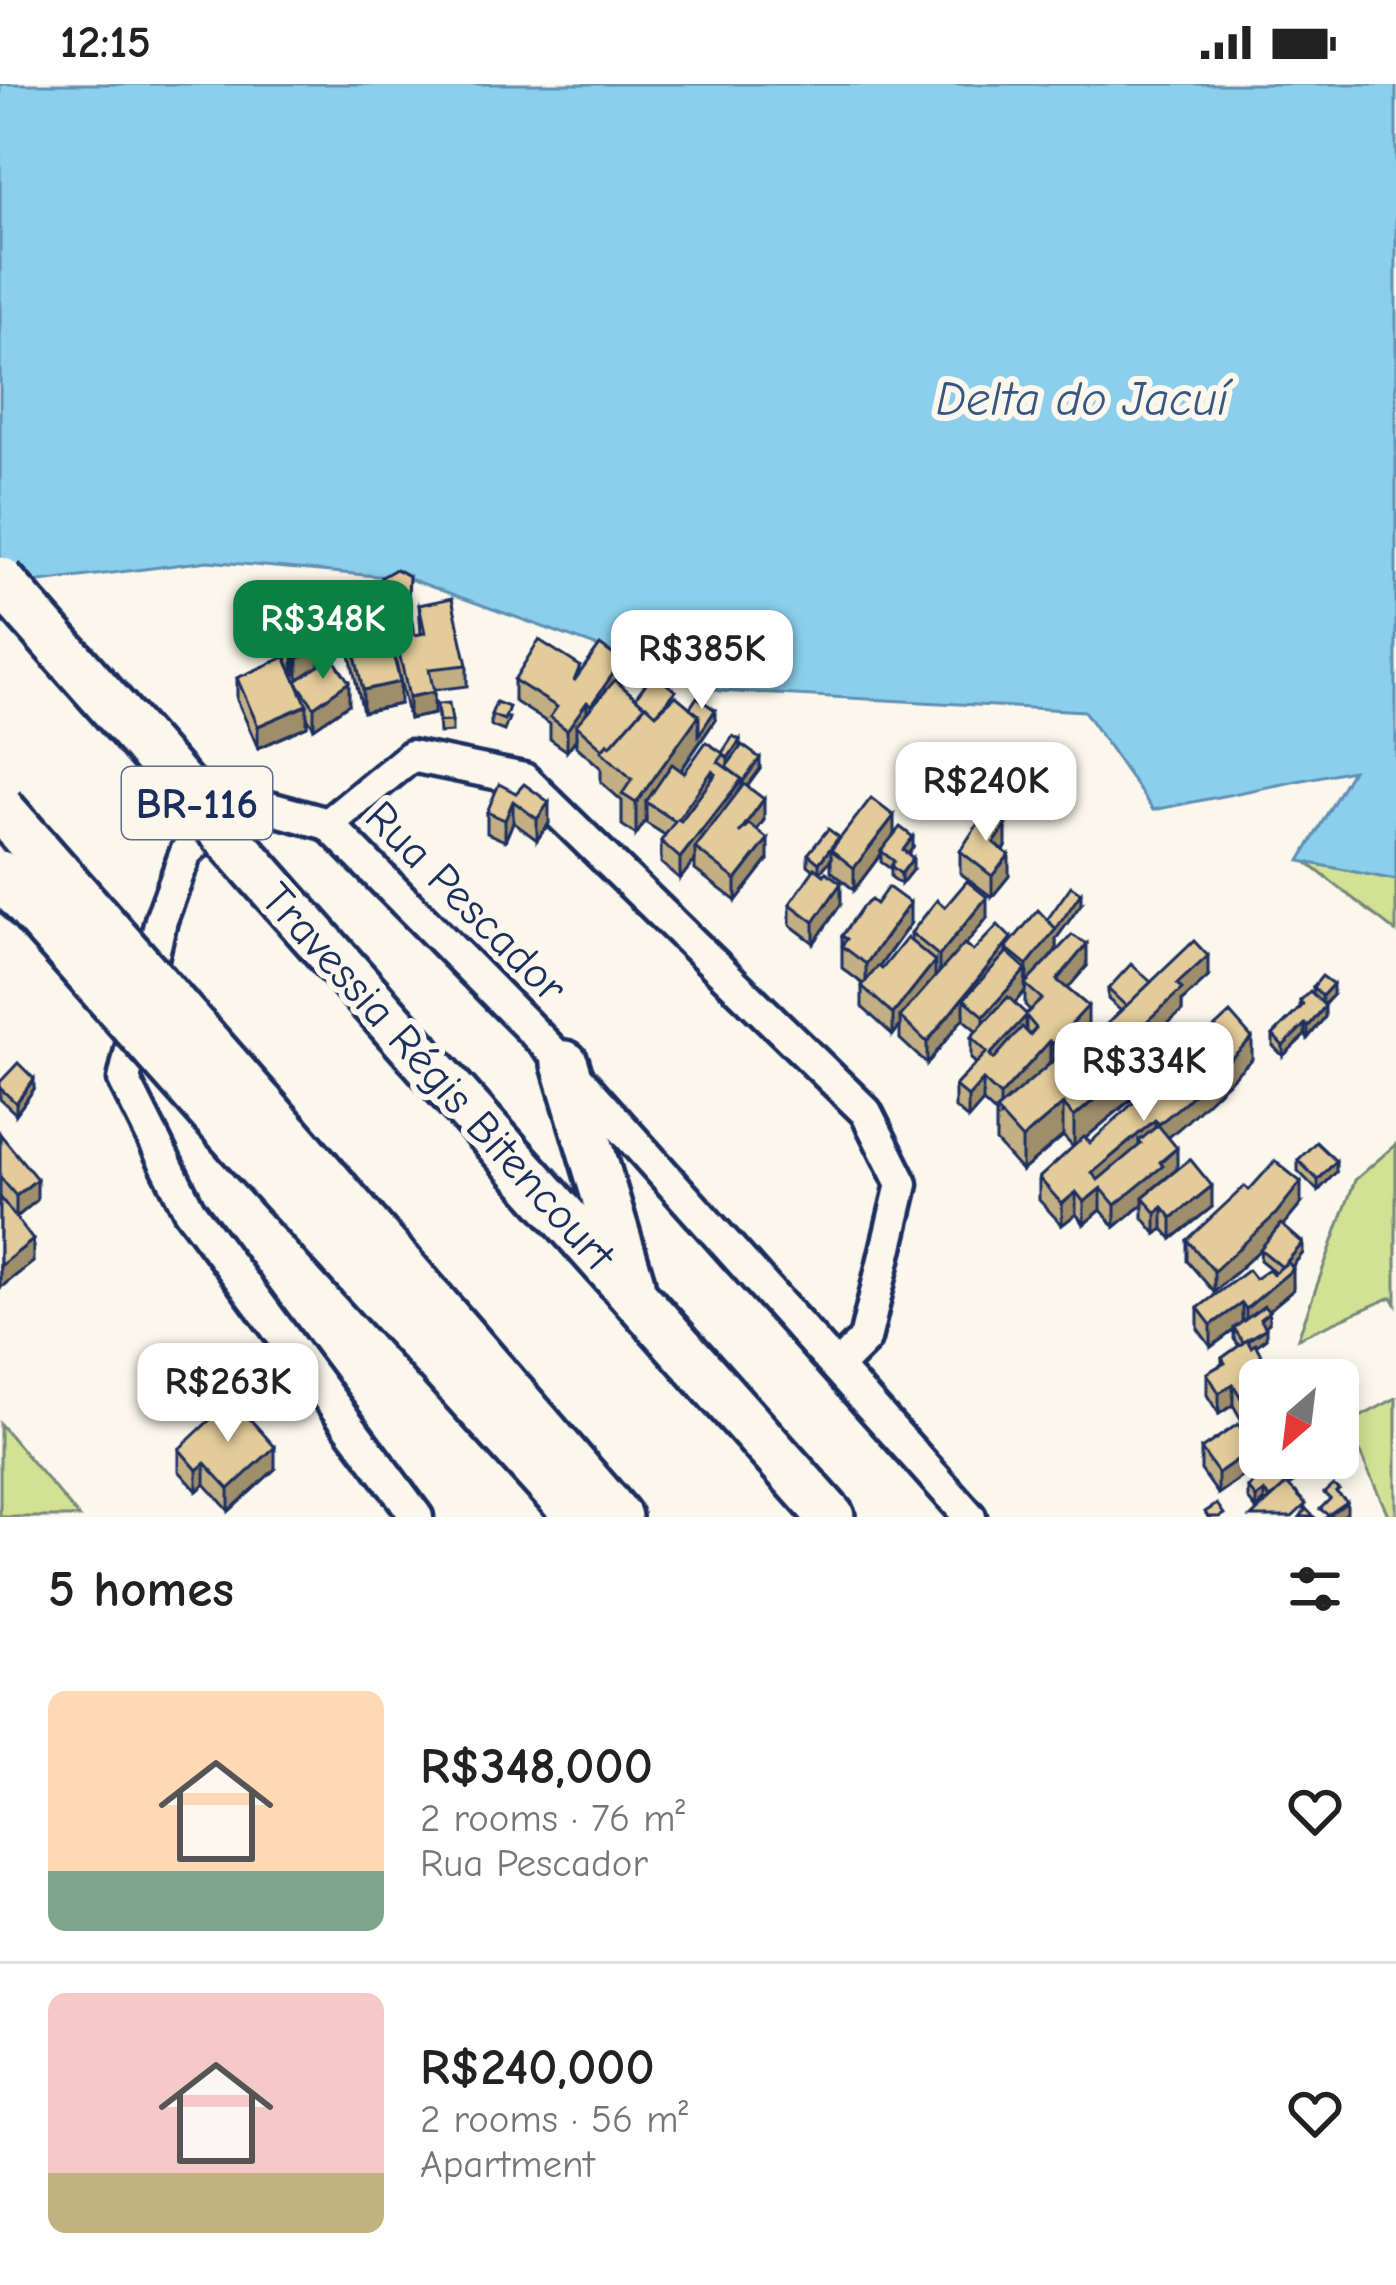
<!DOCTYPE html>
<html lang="en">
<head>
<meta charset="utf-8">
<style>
  :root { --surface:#fff; --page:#f2f2f2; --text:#222; --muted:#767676; --line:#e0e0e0; --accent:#0b8043 }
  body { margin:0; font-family:"Comic Neue",sans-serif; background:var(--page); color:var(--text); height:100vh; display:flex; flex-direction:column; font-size:45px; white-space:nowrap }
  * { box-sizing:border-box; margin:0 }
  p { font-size:39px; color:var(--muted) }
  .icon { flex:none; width:66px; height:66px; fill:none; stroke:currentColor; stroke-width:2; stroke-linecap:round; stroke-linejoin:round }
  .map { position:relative; height:1433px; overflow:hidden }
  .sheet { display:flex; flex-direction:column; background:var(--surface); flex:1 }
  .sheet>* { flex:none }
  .needle { width:78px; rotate:208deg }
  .buttons { position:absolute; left:1239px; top:1275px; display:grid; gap:24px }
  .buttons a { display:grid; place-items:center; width:120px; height:120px; border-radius:18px; background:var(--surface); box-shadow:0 6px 18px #0003; font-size:60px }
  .price { position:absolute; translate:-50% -102px; padding:0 27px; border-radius:24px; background:#fff; color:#222; font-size:39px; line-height:78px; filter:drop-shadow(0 3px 6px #0008) }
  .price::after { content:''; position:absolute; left:50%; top:72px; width:36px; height:27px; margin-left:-18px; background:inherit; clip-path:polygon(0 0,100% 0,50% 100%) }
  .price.selected { background:var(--accent); color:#fff }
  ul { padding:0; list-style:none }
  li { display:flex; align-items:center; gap:36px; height:300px; padding:0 48px }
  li+li { border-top:3px solid var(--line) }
  li span { display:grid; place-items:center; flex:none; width:336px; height:240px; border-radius:18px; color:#555 }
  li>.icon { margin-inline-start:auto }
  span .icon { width:144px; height:144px; fill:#fffc; stroke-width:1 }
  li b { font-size:51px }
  h2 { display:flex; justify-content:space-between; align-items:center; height:144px; padding:0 48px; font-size:51px }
  .status { display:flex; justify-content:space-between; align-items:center; height:84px; padding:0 60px; background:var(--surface); direction:ltr }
  .status svg { height:33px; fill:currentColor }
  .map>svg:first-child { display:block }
  .green { fill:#d2e194; stroke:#768879; stroke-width:3 }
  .water { fill:#8bcfec; stroke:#5e8fb3; stroke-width:3 }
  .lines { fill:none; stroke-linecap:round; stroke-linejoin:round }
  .minor-casing { stroke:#1b2f5e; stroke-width:39 }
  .highway-casing { stroke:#1b2f5e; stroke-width:54 }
  .minor { stroke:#fbf7ec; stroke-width:30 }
  .highway { stroke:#fbf7ec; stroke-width:45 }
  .highway-bridge-casing { stroke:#1b2f5e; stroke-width:54; stroke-linecap:butt }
  .highway-bridge { stroke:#fbf7ec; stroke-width:45 }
  .wall { fill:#c3af84; stroke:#1b2f5e; stroke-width:3; fill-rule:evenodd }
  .shaded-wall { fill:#9f8e6c; stroke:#1b2f5e; stroke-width:3 }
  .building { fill:#e3cb9a; stroke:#1b2f5e; stroke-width:3; fill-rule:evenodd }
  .labels { text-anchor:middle; stroke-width:12; stroke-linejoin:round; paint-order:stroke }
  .shield { fill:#fbf7ec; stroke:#5e6b89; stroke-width:3 }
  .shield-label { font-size:42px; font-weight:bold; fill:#1b2f5e }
  .street-label { font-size:45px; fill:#1b2f5e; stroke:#fbf7ec }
  .water-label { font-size:48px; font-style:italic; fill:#375782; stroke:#fbf7ec }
</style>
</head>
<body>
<div class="status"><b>12:15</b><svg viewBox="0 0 49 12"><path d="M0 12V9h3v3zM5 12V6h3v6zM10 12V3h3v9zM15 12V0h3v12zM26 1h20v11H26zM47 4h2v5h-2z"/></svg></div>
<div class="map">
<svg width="1396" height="1433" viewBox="0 0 1396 1433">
  <rect width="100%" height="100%" fill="#fbf7ec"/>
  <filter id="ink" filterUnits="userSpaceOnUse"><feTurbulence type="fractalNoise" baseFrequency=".00833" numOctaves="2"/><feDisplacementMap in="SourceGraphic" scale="24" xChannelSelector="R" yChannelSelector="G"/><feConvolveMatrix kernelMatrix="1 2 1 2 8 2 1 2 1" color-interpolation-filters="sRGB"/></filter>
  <g filter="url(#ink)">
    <!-- green -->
    <g class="green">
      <polygon points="1306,778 1396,796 1396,848"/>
      <polygon points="1396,1060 1396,1220 1392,1213 1298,1254 1355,1096"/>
      <polygon points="1396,1314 1396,1433 1389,1433 1347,1340"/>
      <polygon points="0,1340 79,1433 0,1433"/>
    </g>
    <!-- water -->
    <polygon class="water" points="0,0 1396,0 1396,796 1300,777 1352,686 1153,726 1084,627 720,607 410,495 208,477 0,503"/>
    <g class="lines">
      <defs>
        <g id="minor">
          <polyline points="328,740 411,672 524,695 866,1028 902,1100 865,1255 837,1283"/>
          <polyline points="417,1433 189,1126 124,996 161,836 186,768 244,717 328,740 565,980 970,1433"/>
        </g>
        <g id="highway">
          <polyline points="394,942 831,1433"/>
          <polyline points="565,980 631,1199"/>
          <polyline points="287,1050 618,1433"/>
          <polyline points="257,1079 579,1433"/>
        </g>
      </defs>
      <!-- minor casing -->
      <use href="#minor" class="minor-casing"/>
      <!-- highway casing -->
      <use href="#highway" class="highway-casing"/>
      <!-- minor -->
      <use href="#minor" class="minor"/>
      <!-- highway -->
      <use href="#highway" class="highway"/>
      <defs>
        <g id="highway-bridge">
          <polyline points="0,496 394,942"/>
          <polyline points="0,724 287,1050"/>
          <polyline points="0,790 257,1079"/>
        </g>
      </defs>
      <!-- highway-bridge casing -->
      <use href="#highway-bridge" class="highway-bridge-casing"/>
      <!-- highway-bridge -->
      <use href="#highway-bridge" class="highway-bridge"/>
    </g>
    <!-- wall -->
    <g class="wall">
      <polygon points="409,492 408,518 397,525 384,518 382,493"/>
      <polygon points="419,521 467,581 467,602 434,606 434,630 409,635 393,564 393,542 415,551 421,550"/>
      <polygon points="345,529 400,620 363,628 345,550"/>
      <polygon points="278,531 349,620 314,644 307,633 307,642 258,664 237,616 237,594 289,581 278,552"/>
      <polygon points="580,589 622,598 620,601 635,614 676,613 690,624 715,636 681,687 684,689 722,669 740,664 760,685 747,702 764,736 757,746 768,776 736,817 695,786 695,776 680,795 661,779 661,757 665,751 646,739 646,736 636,751 622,741 622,717 601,698 601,684 576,662 576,655 567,667 550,655 550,640 514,617 514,596"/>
      <polygon points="437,620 452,637 452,648 439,649"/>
      <polygon points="491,631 509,634 504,647 491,642"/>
      <polygon points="516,709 549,739 537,756 513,738 505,757 487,749 487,728"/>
      <polygon points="894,751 913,763 908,770 913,785 901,800 891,793 891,785 881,778 881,770 854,806 831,787 831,775 820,788 841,820 814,859 790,841 790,820 814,786 808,781 808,770"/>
      <polygon points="1006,763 1004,767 1009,792 992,813 960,789 960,767"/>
      <path d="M1081,820l-25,35v11l31,16 -20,22 21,39 -16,18 35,-2v-19l14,-13 -13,-12v-10l100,-12 -26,24v10l-34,30 8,34 -26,26 -45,37 5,5 162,-84 -84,79 9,31 35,38 -40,32 -9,-10 -7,5 -13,-16v-14l-28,23 -14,-17 -17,14 -8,-10 -14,11 -23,-25v-22l34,-31 -10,-11 -41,35 -26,-29v-28l-13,-12 -15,17 -13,-11v-22l21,-23 -5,-4v-22l6,-6 -13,-11v-3l-37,47 -27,-25v-13l-7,9 -31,-28v-21l1,-2 -21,-16v-32l68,-12 -31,43 3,2 29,-28v-8l34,-26 42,11 -22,27 8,6 38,-10 36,-21zM1025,907v14l5,5 -4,4 -12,-11z"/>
      <polygon points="1313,903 1333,911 1324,921 1325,933 1308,954 1305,951 1283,972 1273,962 1273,951 1300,924 1300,917 1313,910"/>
      <polygon points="0,998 34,1005 16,1030 0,1015"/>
      <polygon points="0,1050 37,1116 16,1133 33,1178 0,1204"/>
      <polygon points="1298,1076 1336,1088 1318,1107 1298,1087"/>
      <polygon points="1301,1120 1283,1142 1303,1169 1292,1183 1293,1206 1268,1227 1269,1239 1265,1242 1266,1254 1256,1262 1267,1296 1258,1308 1260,1311 1260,1342 1249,1349 1233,1321 1219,1330 1207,1311 1207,1289 1222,1280 1222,1274 1239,1262 1234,1255 1234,1246 1211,1263 1198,1245 1198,1224 1255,1195 1275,1188 1260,1176 1261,1165 1214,1208 1187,1177 1187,1156"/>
      <polygon points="179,1365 275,1385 229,1427 205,1400 197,1407 179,1387"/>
      <polygon points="1201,1365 1254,1385 1218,1410 1201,1386"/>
      <polygon points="1248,1404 1296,1408 1306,1425 1264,1418 1256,1425 1248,1415"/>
    </g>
    <!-- shaded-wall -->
    <g class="shaded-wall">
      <polygon points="408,507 408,518 397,525 397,514"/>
      <polygon points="319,566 319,588 298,595 298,574"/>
      <polygon points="296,569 296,590 293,592 293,571"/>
      <polygon points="622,577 622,598 591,642 591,621"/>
      <polygon points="349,598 349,620 314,644 314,623"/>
      <polygon points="400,598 400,620 363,628 363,606"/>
      <polygon points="434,608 434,630 409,635 409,613"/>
      <polygon points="587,618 587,639 576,641 576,655 567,667 567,646"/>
      <polygon points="307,621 307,642 258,664 258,642"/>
      <polygon points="715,626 715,636 655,724 646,718 646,736 636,751 636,719 699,631"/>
      <polygon points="740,656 740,667 728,685 728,674"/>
      <polygon points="760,674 760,685 742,710 695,764 695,776 680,795 680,774"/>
      <polygon points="712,687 712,708 678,756 678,735"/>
      <polygon points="764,715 764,736 739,770 739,749"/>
      <polygon points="513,717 513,738 505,757 505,736"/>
      <polygon points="549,718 549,739 537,756 537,735"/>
      <polygon points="894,732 894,754 881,767 881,770 854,806 854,784"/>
      <polygon points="1006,741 1006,763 994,780 994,759"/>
      <polygon points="839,753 831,766 831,775 819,790 819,779"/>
      <polygon points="913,753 913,763 903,777 903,766"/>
      <polygon points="768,755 768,776 736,817 736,796"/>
      <polygon points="1009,771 1009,792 992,813 992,792"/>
      <polygon points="913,774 913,785 901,800 901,790"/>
      <polygon points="841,799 841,820 814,859 814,838"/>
      <polygon points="1081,809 1081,820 1056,855 1056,866 1027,902 1027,881"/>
      <polygon points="987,813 987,834 939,893 939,872"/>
      <polygon points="910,819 910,840 866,901 866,880"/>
      <polygon points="1011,854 1011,868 1006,864 1006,882 964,915 964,933 927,980 927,958"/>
      <polygon points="1087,860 1087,882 1057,917 1057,896"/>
      <polygon points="1208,872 1208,893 1182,917 1182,927 1148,957 1148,968 1141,953 1143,941 1177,900"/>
      <polygon points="935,877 935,898 900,933 900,942 893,951 893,930"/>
      <polygon points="1026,885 1025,907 984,954 984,932"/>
      <polygon points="1333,900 1333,911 1322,922 1322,912"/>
      <polygon points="1088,922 1088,943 1053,981 1053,960"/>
      <polygon points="1325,922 1325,933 1308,954 1308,943"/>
      <polygon points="1026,932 1026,953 990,992 990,971"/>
      <polygon points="1305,940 1305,951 1283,972 1283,962"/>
      <polygon points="1252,954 1252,975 1182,1042 1159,1061 1159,1040"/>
      <polygon points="1050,957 1050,979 1000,1033 1000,1012"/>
      <polygon points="1156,970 1156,991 1130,1017 1130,995"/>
      <polygon points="1130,985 1130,1016 1074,1064 1074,1033"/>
      <polygon points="34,995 34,1005 16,1030 16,1019"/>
      <polygon points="983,996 983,1018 968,1035 968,1013"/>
      <polygon points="1063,1020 1063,1052 1022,1087 1022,1055"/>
      <polygon points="1155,1036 1155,1058 1141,1060 1139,1057 1139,1071 1092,1110 1092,1089"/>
      <polygon points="1177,1064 1177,1085 1143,1113 1143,1120 1115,1143 1115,1121"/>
      <polygon points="1336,1077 1336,1088 1318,1107 1318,1096"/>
      <polygon points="37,1095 37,1116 16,1134 16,1112"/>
      <polygon points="1301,1098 1301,1120 1275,1152 1214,1208 1214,1187"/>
      <polygon points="1212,1102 1212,1123 1172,1155 1172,1134"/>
      <polygon points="1101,1104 1101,1126 1084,1140 1084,1118"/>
      <polygon points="1076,1108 1076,1130 1062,1141 1062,1120"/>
      <polygon points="1163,1123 1163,1145 1156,1150 1156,1129"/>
      <polygon points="33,1156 33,1178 0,1204 0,1182"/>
      <polygon points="1303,1159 1303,1169 1282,1194 1293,1185 1293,1206 1246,1246 1246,1225"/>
      <polygon points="1242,1219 1242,1240 1211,1263 1211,1241"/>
      <polygon points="1269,1228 1269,1239 1260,1246 1260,1235"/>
      <polygon points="1266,1244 1266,1254 1244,1270 1244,1259"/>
      <polygon points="1267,1281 1267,1296 1260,1296 1260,1307 1246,1315 1246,1294"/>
      <polygon points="1233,1300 1233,1321 1219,1330 1219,1309"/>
      <polygon points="1260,1321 1260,1342 1249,1349 1249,1328"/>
      <polygon points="275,1363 275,1385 229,1427 229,1405"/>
      <polygon points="1254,1364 1254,1385 1218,1410 1218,1389"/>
      <polygon points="205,1379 205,1400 197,1407 197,1386"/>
      <polygon points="1264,1408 1264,1418 1256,1425 1256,1414"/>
      <polygon points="1347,1418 1347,1429 1341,1433 1327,1433"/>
    </g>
    <!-- building -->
    <g class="building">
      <polygon points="396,485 409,492 408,507 397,514 384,508 382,493"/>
      <polygon points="452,514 467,581 429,585 434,608 409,613 393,542 412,538 415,551 425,549 419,521"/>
      <polygon points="381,521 400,598 363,606 345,529"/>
      <polygon points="302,522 319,566 298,574 296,569 293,571 278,531"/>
      <polygon points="539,556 580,582 574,597 600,561 622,577 591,621 587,618 567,646 550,633 557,623 514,596"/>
      <polygon points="285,573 307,621 258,642 237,594"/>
      <polygon points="332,573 349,598 314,623 296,597"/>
      <polygon points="653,590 676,607 656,630 635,614"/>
      <polygon points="615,596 645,622 610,662 608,659 603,665 576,641"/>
      <polygon points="676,612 699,631 636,719 622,710 632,695 601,667 608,659 610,662 646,621 656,630"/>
      <polygon points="697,613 715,626 699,651 699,631 690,624"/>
      <polygon points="496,618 509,623 504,636 491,631"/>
      <polygon points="449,619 452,637 439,638 437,620"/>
      <polygon points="733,652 740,656 728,674 722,669"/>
      <path d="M706,658l18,12 -6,8 24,17 -62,79 -19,-17 14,-20 -29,-19 26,-38 12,9zM712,687l4,3 -35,47 -3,-2z"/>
      <polygon points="742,661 760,674 742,699 742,695 726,683"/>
      <polygon points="499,700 516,709 524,700 549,718 537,735 513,717 505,736 487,728"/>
      <polygon points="744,700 764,715 739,749 749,740 768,755 736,796 695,764"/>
      <polygon points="871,714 894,732 854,784 831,766"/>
      <polygon points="987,726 1006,741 994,759 1009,771 992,792 960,767"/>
      <polygon points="900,743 913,753 903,766 913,774 901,790 891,782 894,777 881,767"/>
      <polygon points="828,745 839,753 819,779 808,770"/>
      <polygon points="815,784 824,791 826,788 841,799 814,838 790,820"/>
      <polygon points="967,797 987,813 939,872 911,849 937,816 945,823"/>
      <polygon points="1071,802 1081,809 1056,845 1047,836"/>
      <polygon points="888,803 910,819 866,880 842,862 847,855 842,852 862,823 871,816 876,820"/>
      <polygon points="1038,826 1056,845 1027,881 1006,864"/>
      <polygon points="998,841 1011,854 927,958 900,933 964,860 973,867"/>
      <path d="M1072,851l15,9 -30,36 31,26 -35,38 -3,-3 -50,55 -17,-16 -15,17 -13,-11 32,-34 -16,-15 37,-40 18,17 16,-15 -17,-15zM1026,932l10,12 -6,7 -8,-8 -28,32 -4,-4z"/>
      <polygon points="907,854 935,877 893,930 862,902 878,882 882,885"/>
      <polygon points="1194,857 1208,872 1177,900 1182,905 1143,941 1148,947 1141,953 1156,970 1130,995 1130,985 1124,978 1133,969 1107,940"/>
      <polygon points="1007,868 1026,885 984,932 964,915"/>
      <polygon points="1131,880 1151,898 1126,922 1108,905"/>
      <polygon points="1322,892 1333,900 1322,912 1313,903"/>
      <polygon points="1310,907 1325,922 1308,943 1305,940 1283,962 1273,951 1303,921 1300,917"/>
      <polygon points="1230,929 1252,954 1182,1021 1159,1040 1155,1036 1092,1089 1098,1096 1141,1060 1139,1057 1158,1041 1177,1064 1160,1078 1163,1082 1115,1121 1101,1104 1084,1118 1076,1108 1062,1120 1039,1094 1084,1053 1090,1059"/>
      <polygon points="1093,943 1130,985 1074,1033 1063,1020 1022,1055 996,1026"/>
      <polygon points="18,979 34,995 16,1019 0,1004 0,998"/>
      <polygon points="0,1050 37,1095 16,1112 0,1093"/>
      <polygon points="1316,1058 1336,1077 1318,1096 1298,1076"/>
      <polygon points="1190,1075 1212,1102 1172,1134 1163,1123 1156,1129 1143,1113"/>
      <polygon points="1275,1077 1301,1098 1275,1131 1214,1187 1187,1156 1245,1102 1249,1106"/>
      <polygon points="0,1113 33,1156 0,1182"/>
      <polygon points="1281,1140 1303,1159 1282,1183 1260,1165"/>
      <polygon points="1288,1178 1293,1185 1246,1225 1242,1219 1211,1241 1198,1224 1248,1186 1255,1195 1269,1185 1273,1190"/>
      <polygon points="1264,1222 1269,1228 1260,1235 1266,1244 1243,1258 1234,1244"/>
      <polygon points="1247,1256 1251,1263 1255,1260 1267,1281 1246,1294 1260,1311 1260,1321 1249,1328 1233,1300 1219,1309 1207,1289 1225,1279 1222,1274"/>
      <polygon points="232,1315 275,1363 229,1405 205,1379 197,1386 179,1365"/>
      <polygon points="1238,1340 1254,1364 1218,1389 1201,1365"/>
      <polygon points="1278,1375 1296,1397 1289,1402 1287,1400 1270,1415 1264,1408 1256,1414 1248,1404"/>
      <polygon points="1287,1400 1306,1420 1292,1433 1251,1433"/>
      <polygon points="1333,1401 1339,1406 1336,1408 1347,1418 1328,1431 1320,1425 1330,1415 1324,1409"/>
      <polygon points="1217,1420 1224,1430 1219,1433 1208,1433 1205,1428"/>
      <polygon points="1306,1425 1314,1433 1300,1433"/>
    </g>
  </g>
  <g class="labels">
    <!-- shield labels -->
    <rect class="shield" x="122" y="683" width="150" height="72" rx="9"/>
    <g class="shield-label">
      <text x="197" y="734">BR-116</text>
    </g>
    <!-- street labels -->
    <g class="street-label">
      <text transform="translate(467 817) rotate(45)" y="16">Rua Pescador</text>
      <text transform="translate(439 992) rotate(48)" y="16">Travessia Régis Bitencourt</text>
    </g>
    <!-- water labels -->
    <g class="water-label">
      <text x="1082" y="331">Delta do Jacuí</text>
    </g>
  </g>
</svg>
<div class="buttons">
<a><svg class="needle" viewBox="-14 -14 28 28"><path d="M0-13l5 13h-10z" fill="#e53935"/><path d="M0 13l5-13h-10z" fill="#767676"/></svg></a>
</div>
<b class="price selected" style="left:323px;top:598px">R$348K</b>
<b class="price" style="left:702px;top:628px">R$385K</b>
<b class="price" style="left:986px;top:760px">R$240K</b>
<b class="price" style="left:1144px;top:1040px">R$334K</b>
<b class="price" style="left:228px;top:1361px">R$263K</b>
</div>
<section class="sheet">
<h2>5 homes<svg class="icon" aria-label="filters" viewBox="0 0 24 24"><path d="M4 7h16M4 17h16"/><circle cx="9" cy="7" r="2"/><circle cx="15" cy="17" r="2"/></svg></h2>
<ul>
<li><span style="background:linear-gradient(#ffd9b3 75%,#7fa58c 0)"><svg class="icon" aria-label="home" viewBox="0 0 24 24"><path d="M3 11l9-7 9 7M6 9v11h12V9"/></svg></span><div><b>R$348,000</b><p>2 rooms · 76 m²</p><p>Rua Pescador</p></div><svg class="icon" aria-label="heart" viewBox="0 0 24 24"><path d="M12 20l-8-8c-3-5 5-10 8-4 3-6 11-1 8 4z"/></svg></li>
<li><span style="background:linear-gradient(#f6c9c9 75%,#c2b280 0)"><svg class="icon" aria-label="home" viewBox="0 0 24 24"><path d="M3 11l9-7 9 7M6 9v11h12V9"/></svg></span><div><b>R$240,000</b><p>2 rooms · 56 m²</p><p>Apartment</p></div><svg class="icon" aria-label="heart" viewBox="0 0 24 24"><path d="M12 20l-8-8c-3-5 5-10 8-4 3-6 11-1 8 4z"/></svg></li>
</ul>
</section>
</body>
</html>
